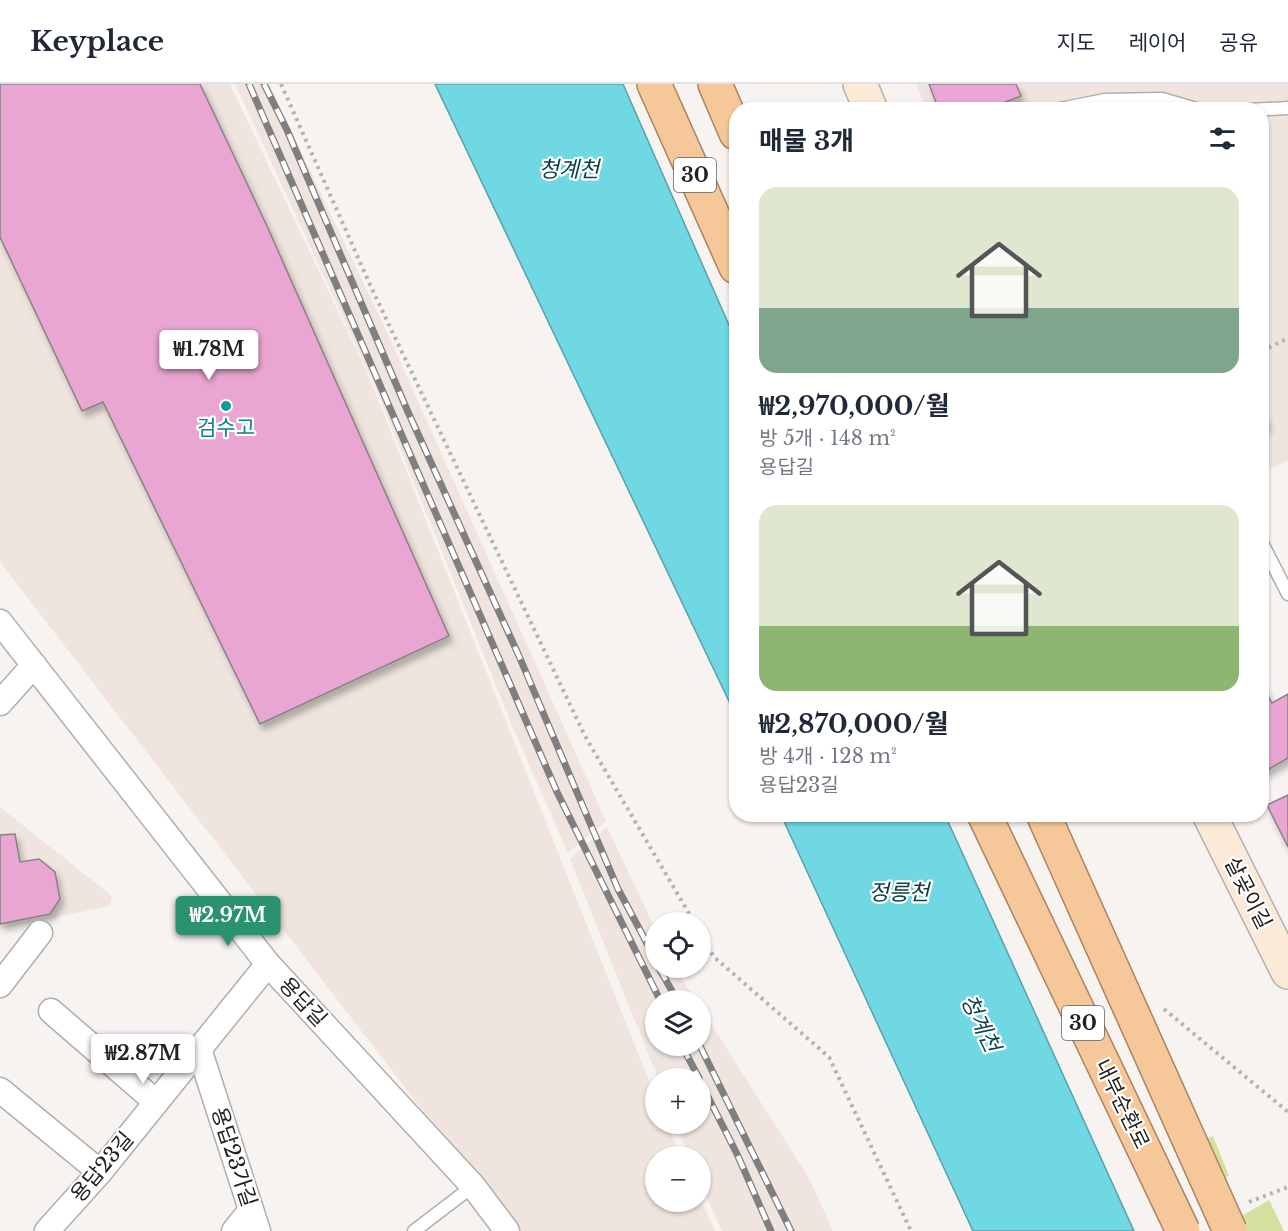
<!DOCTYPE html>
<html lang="ko">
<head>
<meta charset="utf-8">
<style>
  :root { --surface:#fff; --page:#f2f2f3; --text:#1f2937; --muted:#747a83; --line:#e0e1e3; --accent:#2b926f }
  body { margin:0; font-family:"Libre Baskerville","Noto Sans KR",serif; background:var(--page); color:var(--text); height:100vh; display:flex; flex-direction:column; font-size:22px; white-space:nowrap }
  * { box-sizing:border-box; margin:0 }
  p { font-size:20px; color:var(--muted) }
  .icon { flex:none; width:33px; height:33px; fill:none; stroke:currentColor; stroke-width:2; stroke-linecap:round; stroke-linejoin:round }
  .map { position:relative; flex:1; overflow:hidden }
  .drawer { position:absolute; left:729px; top:18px; width:540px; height:720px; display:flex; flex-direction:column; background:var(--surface); border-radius:24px; box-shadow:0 2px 4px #0004 }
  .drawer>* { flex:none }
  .tools { position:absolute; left:645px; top:828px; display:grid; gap:12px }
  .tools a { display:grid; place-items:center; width:66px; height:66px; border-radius:50%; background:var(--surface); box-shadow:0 2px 4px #0004; font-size:30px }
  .price { position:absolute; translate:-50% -51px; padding:0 14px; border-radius:6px; background:#fff; color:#222; font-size:20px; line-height:39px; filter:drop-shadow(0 2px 3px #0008) }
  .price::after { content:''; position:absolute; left:50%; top:36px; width:18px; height:14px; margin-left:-9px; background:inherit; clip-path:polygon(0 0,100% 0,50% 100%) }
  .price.active { background:var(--accent); color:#fff }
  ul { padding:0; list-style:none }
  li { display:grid; align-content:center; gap:12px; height:318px; padding:0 30px }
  li span { display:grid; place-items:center; height:186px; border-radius:18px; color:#555 }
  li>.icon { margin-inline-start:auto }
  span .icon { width:108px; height:108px; fill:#fffc; stroke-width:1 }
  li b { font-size:26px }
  h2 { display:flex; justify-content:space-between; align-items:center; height:72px; padding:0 30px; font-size:26px }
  header { display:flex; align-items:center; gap:36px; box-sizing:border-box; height:84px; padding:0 30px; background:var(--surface); border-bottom:2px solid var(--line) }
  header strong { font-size:28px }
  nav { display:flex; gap:33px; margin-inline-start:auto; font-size:21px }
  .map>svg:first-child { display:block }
  .built { fill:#efe5de }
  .green { fill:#d5e09e }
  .water { fill:#6fd8e2; stroke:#58a1a8; stroke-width:1.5 }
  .building { fill:#eaa6d2; stroke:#858284; stroke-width:1.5; filter:url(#shadow) }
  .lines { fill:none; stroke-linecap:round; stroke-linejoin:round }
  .service-casing { stroke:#b1aeac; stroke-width:15 }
  .minor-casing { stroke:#b1aeac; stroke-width:27 }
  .secondary-casing { stroke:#b1aeac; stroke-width:36 }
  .trunk-casing { stroke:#aa845e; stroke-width:36 }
  .path { stroke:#b5b2b1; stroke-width:4; stroke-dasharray:3 4.5; stroke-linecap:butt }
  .service { stroke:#fff; stroke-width:12 }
  .minor { stroke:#fff; stroke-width:24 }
  .secondary { stroke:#fcead9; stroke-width:33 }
  .trunk { stroke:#f6c798; stroke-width:33 }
  .rail-casing { stroke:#817f7e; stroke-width:7 }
  .rail { stroke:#fff; stroke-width:4.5; stroke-dasharray:14; stroke-linecap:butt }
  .trunk-bridge-casing { stroke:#aa845e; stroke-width:36; stroke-linecap:butt }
  .trunk-bridge { stroke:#f6c798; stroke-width:33 }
  .culture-dot { fill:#0f9aa8; stroke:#fff; stroke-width:2 }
  .labels { text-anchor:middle; stroke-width:4.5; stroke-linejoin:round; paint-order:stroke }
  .shield { fill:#fff; stroke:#646463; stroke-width:1.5 }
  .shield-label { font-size:20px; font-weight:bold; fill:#222120 }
  .culture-label { font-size:21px; fill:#0d838f; stroke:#fff }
  .street-label { font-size:21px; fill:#222120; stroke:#fff }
  .water-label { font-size:22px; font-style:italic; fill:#0e4044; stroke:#fff }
</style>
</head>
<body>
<header>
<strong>Keyplace</strong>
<nav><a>지도</a><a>레이어</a><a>공유</a></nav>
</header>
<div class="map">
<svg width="1288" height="1147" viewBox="0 0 1288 1147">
  <defs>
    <filter id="shadow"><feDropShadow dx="3.5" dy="6" stdDeviation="3" flood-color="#0004"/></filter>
  </defs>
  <rect width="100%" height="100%" fill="#f7f3f1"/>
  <!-- built -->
  <g class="built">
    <polygon points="0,0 230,0 367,288 655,1012 656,1040 667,1040 682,1072 656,1072 656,1118 701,1116 715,1147 494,1147 433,1040 0,478"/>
    <polygon points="235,0 269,0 391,257 606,737 568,769 514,646 376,305"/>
    <polygon points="916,0 1288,0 1288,377 1262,388 1262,26 926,25"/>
    <polygon points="0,723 112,812 110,822 0,845"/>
    <polygon points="607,743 655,844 656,884 675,884 695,916 656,916 656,962 700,962 701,924 809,1094 833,1147 722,1147 701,1101 700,1072 689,1072 676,1040 700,1040 700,994 658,994 570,775"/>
  </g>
  <!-- green -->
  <g class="green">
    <polygon points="1213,1052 1229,1092 1211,1099 1195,1059"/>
    <polygon points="1269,1116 1284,1147 1216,1147"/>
  </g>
  <!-- water -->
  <g class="water">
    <polygon points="435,0 623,0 736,257 736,632"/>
    <polygon points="781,731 945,731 1134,1147 973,1147"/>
  </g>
  <!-- building -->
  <g class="building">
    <polygon points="0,0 200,0 267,142 449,552 260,640 103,318 82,327 0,153"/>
    <polygon points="929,0 1016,0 1021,12 985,26 939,26"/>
    <polygon points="1262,328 1267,341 1262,344"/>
    <polygon points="1262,601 1272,619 1288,610 1288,674 1262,689"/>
    <polygon points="1288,711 1288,763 1267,721"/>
    <polygon points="15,750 20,778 39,775 55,788 60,815 50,830 0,840 0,751"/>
  </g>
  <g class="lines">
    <defs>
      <g id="service">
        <polyline points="1055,26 1105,16 1162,15 1200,26"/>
        <polyline points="1248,26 1288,24"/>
        <polyline points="1262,459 1288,510"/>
        <polyline points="414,1147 473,1102"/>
      </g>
      <g id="minor">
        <polyline points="0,538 268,880 473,1102 507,1147"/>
        <polyline points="0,619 34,581"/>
        <polyline points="0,901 40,849"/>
        <polyline points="51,927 156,1018"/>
        <polyline points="199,965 258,1147"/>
        <polyline points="0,1006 100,1088"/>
        <polyline points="47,1147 100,1088 268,880"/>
        <polyline points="234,1147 251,1126"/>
      </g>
      <g id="secondary">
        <polyline points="860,0 871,26"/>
        <polyline points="1209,730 1288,888"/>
      </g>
      <g id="trunk">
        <polyline points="654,0 736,183"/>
        <polyline points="715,0 736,49"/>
      </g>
    </defs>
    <!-- service casing -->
    <use href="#service" class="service-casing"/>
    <!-- minor casing -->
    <use href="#minor" class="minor-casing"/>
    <!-- secondary casing -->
    <use href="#secondary" class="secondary-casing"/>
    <!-- trunk casing -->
    <use href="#trunk" class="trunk-casing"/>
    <!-- path -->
    <g class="path">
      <polyline points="281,0 371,203 585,652 694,838"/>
      <polyline points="1262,267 1288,254"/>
      <polyline points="700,849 714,873 829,973 911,1147"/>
      <polyline points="1164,925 1288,1028"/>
      <polyline points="1249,1118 1288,1103"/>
    </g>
    <!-- service -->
    <use href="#service" class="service"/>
    <!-- minor -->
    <use href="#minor" class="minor"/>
    <!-- secondary -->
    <use href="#secondary" class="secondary"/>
    <!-- trunk -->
    <use href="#trunk" class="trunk"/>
    <defs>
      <g id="rail">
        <polyline points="249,0 557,708 660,916"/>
        <polyline points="264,0 287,46 408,328 519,572 618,805 656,876"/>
        <polyline points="659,884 677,916"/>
        <polyline points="682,962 699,994"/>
        <polyline points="700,962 791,1147"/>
        <polyline points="700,997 737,1070 771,1147"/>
      </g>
    </defs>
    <!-- rail casing -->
    <use href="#rail" class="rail-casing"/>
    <!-- rail -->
    <use href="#rail" class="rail"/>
    <defs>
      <g id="trunk-bridge">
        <polyline points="984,730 1183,1147"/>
        <polyline points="1043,730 1230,1147"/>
      </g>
    </defs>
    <!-- trunk-bridge casing -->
    <use href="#trunk-bridge" class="trunk-bridge-casing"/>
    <!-- trunk-bridge -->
    <use href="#trunk-bridge" class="trunk-bridge"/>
  </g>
  <!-- markers -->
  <circle class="culture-dot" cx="226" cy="322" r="6"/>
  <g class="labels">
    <!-- shield labels -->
    <g class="shield">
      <rect x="674" y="74" width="42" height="34" rx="4.5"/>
      <rect x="1062" y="922" width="42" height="34" rx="4.5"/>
    </g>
    <g class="shield-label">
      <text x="695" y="98">30</text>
      <text x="1083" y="946">30</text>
    </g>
    <!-- culture labels -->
    <g class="culture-label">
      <text x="226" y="351">검수고</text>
    </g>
    <!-- street labels -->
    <g class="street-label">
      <text transform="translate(1248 809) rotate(63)" y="7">살곶이길</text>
      <text transform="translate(303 918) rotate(47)" y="7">용답길</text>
      <text transform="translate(1122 1020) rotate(64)" y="7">내부순환로</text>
      <text transform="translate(234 1073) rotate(72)" y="7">용답23가길</text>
      <text transform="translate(102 1083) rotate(-50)" y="7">용답23길</text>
    </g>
    <!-- water labels -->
    <g class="water-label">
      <text x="569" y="93">청계천</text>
      <text x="899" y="816">정릉천</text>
      <text transform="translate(981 939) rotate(64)" y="8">청계천</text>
    </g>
  </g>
</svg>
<div class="tools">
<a><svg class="icon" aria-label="locate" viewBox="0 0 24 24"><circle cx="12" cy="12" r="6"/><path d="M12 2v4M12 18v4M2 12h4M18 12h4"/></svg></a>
<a><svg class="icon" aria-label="layers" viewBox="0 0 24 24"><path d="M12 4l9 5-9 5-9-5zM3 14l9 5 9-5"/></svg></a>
<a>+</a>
<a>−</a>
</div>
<b class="price" style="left:209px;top:297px">₩1.78M</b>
<b class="price active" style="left:228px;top:863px">₩2.97M</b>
<b class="price" style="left:143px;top:1001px">₩2.87M</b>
<section class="drawer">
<h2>매물 3개<svg class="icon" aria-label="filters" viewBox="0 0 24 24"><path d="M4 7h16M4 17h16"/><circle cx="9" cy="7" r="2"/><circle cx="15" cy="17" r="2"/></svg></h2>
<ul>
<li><span style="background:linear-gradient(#dfe7d0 65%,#7fa58c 0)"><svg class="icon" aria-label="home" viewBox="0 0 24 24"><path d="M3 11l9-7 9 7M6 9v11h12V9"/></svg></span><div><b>₩2,970,000/월</b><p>방 5개 · 148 m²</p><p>용답길</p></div></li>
<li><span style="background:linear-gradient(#dfe7d0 65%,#8fb573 0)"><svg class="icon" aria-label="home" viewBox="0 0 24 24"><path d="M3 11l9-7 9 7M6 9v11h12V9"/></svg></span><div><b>₩2,870,000/월</b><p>방 4개 · 128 m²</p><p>용답23길</p></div></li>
</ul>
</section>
</div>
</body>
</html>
